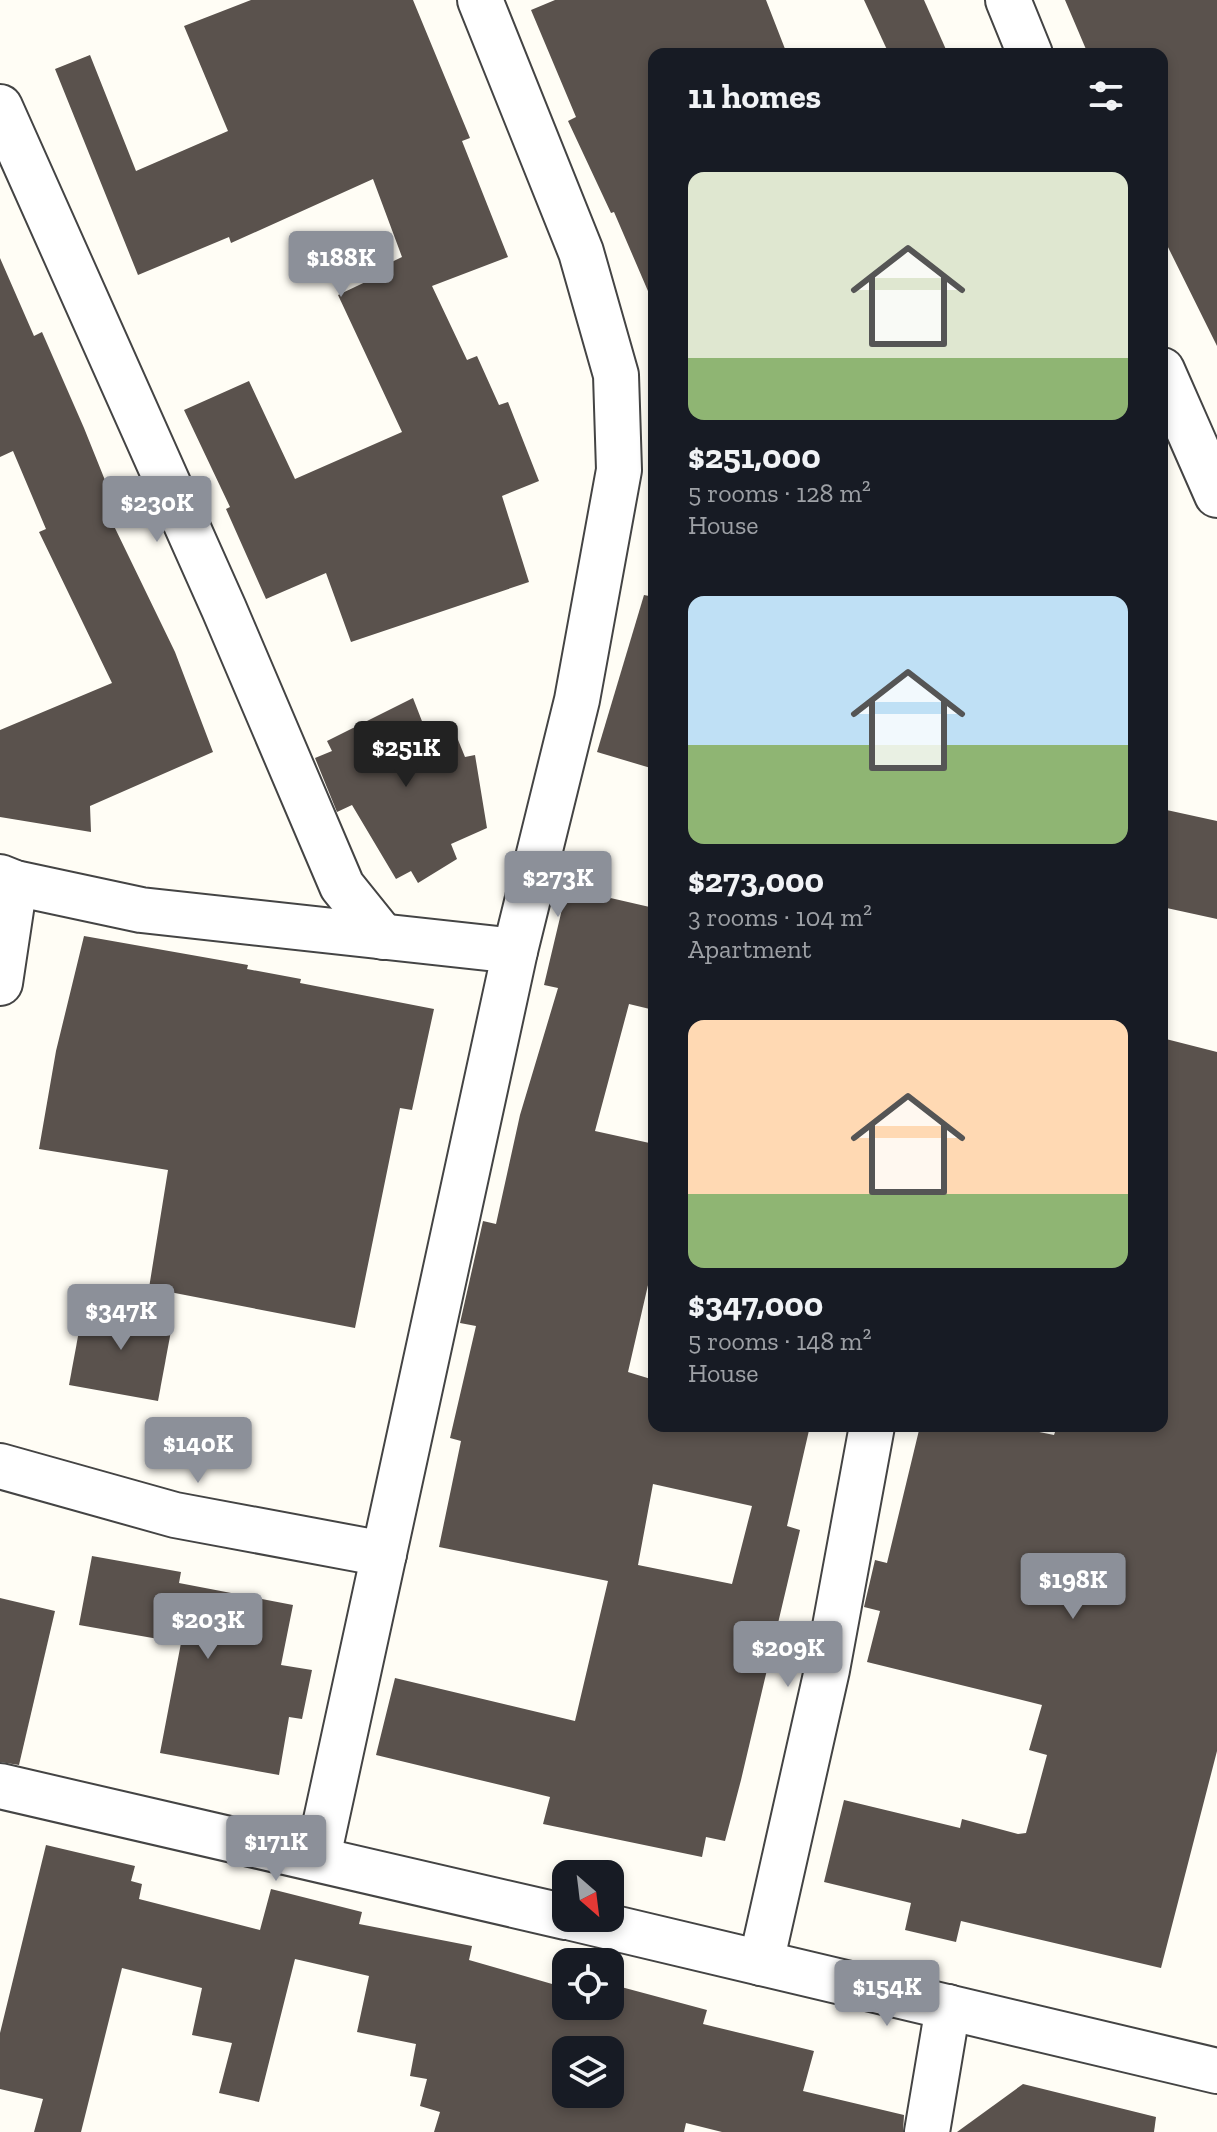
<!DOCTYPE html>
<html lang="en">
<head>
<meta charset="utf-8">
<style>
  :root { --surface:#171b24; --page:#20242c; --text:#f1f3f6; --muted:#9ea1a6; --accent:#8c9099 }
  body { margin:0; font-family:"Zilla Slab",serif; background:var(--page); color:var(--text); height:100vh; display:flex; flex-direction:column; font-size:30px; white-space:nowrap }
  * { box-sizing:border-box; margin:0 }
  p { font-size:26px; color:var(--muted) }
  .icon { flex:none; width:44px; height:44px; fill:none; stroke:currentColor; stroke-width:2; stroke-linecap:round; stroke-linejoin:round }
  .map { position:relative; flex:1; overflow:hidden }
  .sheet { position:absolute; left:648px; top:48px; width:520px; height:1384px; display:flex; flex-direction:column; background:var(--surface); border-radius:16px; box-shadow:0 4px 12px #0003 }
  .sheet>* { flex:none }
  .needle { width:52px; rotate:152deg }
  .controls { position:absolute; left:552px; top:1860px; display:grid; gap:16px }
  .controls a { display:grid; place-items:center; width:72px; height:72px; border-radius:16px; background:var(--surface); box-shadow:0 4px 12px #0003; font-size:40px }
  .price { position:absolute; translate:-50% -68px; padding:0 18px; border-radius:8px; background:var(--accent); color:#fff; font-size:26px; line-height:52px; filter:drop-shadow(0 2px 4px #0008) }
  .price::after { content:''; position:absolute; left:50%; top:48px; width:24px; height:18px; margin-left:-12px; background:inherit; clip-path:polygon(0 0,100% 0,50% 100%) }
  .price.selected { background:#222; color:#fff }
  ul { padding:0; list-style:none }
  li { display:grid; align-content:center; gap:16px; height:424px; padding:0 40px }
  li span { display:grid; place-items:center; height:248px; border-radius:16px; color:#555 }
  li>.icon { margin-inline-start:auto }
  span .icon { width:144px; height:144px; fill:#fffc; stroke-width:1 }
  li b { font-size:34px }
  h2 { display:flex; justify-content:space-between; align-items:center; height:96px; padding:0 40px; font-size:34px }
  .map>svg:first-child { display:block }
  .building { fill:#5a524d; fill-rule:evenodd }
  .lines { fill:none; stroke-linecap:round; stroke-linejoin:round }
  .minor-casing { stroke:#444; stroke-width:48 }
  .minor { stroke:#fff; stroke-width:44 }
</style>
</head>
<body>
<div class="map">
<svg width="1217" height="2132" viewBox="0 0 1217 2132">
  <rect width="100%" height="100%" fill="#fffdf5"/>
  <!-- building -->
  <g class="building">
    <polygon points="251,0 413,0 470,138 462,141 508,257 432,286 467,360 477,356 499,405 508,402 539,481 502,496 529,582 351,642 326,573 266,599 226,509 230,507 184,410 249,381 295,479 402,432 338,295 376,277 373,271 402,257 373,179 231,243 229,237 138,275 55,69 90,55 136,171 228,131 184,26"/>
    <polygon points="555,0 766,0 787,54 654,54 654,305 614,212 611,213 568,121 576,117 531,10"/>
    <polygon points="864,0 924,0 948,54 889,54"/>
    <polygon points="1065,0 1217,0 1217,346 1162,235 1162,54 1088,54"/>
    <polygon points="0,258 34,336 42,332 84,428 121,520 113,524 175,652 213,752 90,806 91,832 0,817 0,730 112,683 39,532 46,529 13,451 0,457"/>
    <polygon points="644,595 654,597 654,769 597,752"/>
    <polygon points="413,698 432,747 454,730 465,757 475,755 487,828 451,844 457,859 418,883 411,871 396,879 352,805 337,812 315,758 332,751 327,741"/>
    <polygon points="1162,809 1217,821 1217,919 1162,907"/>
    <path d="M567,888l87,20v102l-25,-6 -34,127 59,13v115l-26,113 26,8v46h156l-23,100 13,4 -59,250 -16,61 -19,-4 -4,20 -159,-33 7,-27 -174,-42 19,-77 180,43 33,-140 -169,-34 22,-106 -11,-3 26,-112 -16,-3 23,-102 13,3 24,-109 38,-127 -14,-3zM653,1484l99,22 -20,78 -94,-19z"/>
    <polygon points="84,936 248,965 247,969 301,979 300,983 434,1009 412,1110 400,1108 355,1328 149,1288 168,1170 39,1149 56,1051"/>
    <polygon points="1162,1038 1217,1052 1217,1751 1161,1968 961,1921 956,1942 905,1930 911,1903 824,1882 844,1800 960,1828 962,1819 1018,1834 1026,1833 1047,1755 1029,1750 1042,1705 867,1662 880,1611 864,1607 875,1560 887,1563 920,1426 1010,1426 1054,1435 1057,1426 1162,1426"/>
    <polygon points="84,1304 173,1320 158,1401 69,1385"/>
    <polygon points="92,1556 181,1572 179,1583 293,1605 281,1665 312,1670 302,1719 289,1717 279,1775 160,1753 181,1643 79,1625"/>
    <polygon points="0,1598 55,1611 19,1765 0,1762"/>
    <path d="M46,1845l89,21 -4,15 11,3 -3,15 121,31 11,-41 91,23 -3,12 113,22 -3,14 97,28v18h44v-22l97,26 -4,14 111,27 -11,40 101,24 -1,17h-181l-36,-9 -2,9h-250l6,-20 -20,-6 7,-27 -17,-3 6,-32 -59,-12 12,-56 -74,-17 -36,143 -40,-9 13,-50 -40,-8 10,-47 -80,-20 -41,164h-47l9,-33 -43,-10v-56zM566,2050h44v44h-44z"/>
    <polygon points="1023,2084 1156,2117 1154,2132 957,2132"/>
  </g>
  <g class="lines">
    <defs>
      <g id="minor">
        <polyline points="1008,0 1030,54"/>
        <polyline points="0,107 224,609 342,886 383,937"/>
        <polyline points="1162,370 1217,495"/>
        <polyline points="0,877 15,883 141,910 515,951"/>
        <polyline points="0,983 15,883"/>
        <polyline points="0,1466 175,1515 384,1554"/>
        <polyline points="0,1786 566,1917"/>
        <polyline points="318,1857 515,951 577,700 619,470 616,375 581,252 480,0"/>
        <polyline points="572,1918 1217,2071"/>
        <polyline points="761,1963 827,1670 872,1426"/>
        <polyline points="927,2132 948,2007"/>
      </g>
    </defs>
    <!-- minor casing -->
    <use href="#minor" class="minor-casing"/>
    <!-- minor -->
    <use href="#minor" class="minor"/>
  </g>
</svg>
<div class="controls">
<a><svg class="needle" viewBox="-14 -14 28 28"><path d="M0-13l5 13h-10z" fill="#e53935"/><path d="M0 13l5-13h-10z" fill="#9ea1a6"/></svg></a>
<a><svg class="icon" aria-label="locate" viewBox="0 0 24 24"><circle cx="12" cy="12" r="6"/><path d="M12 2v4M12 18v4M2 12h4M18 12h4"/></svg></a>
<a><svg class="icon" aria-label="layers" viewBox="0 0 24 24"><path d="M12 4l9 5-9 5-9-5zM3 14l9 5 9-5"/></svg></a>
</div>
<b class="price" style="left:341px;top:299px">$188K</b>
<b class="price" style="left:157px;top:544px">$230K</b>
<b class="price selected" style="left:406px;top:789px">$251K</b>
<b class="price" style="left:558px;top:919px">$273K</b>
<b class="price" style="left:121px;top:1352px">$347K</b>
<b class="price" style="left:198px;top:1485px">$140K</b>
<b class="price" style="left:1073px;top:1621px">$198K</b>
<b class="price" style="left:208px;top:1661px">$203K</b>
<b class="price" style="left:788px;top:1689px">$209K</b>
<b class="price" style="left:276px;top:1883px">$171K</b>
<b class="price" style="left:887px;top:2028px">$154K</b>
<section class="sheet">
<h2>11 homes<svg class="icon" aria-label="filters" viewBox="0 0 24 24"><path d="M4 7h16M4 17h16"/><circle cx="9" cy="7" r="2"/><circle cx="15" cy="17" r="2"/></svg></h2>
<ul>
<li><span style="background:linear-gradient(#dfe7d0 75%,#8fb573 0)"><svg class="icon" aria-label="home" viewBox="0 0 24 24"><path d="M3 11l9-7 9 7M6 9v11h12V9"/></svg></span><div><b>$251,000</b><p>5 rooms · 128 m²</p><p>House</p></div></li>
<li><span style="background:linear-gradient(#bfe0f5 60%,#8fb573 0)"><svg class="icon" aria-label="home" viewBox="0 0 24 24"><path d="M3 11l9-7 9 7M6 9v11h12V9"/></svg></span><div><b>$273,000</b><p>3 rooms · 104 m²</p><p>Apartment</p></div></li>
<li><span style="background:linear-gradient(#ffd9b3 70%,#8fb573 0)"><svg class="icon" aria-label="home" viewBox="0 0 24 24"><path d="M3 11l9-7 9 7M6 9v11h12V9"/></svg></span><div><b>$347,000</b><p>5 rooms · 148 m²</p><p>House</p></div></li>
</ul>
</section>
</div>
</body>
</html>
